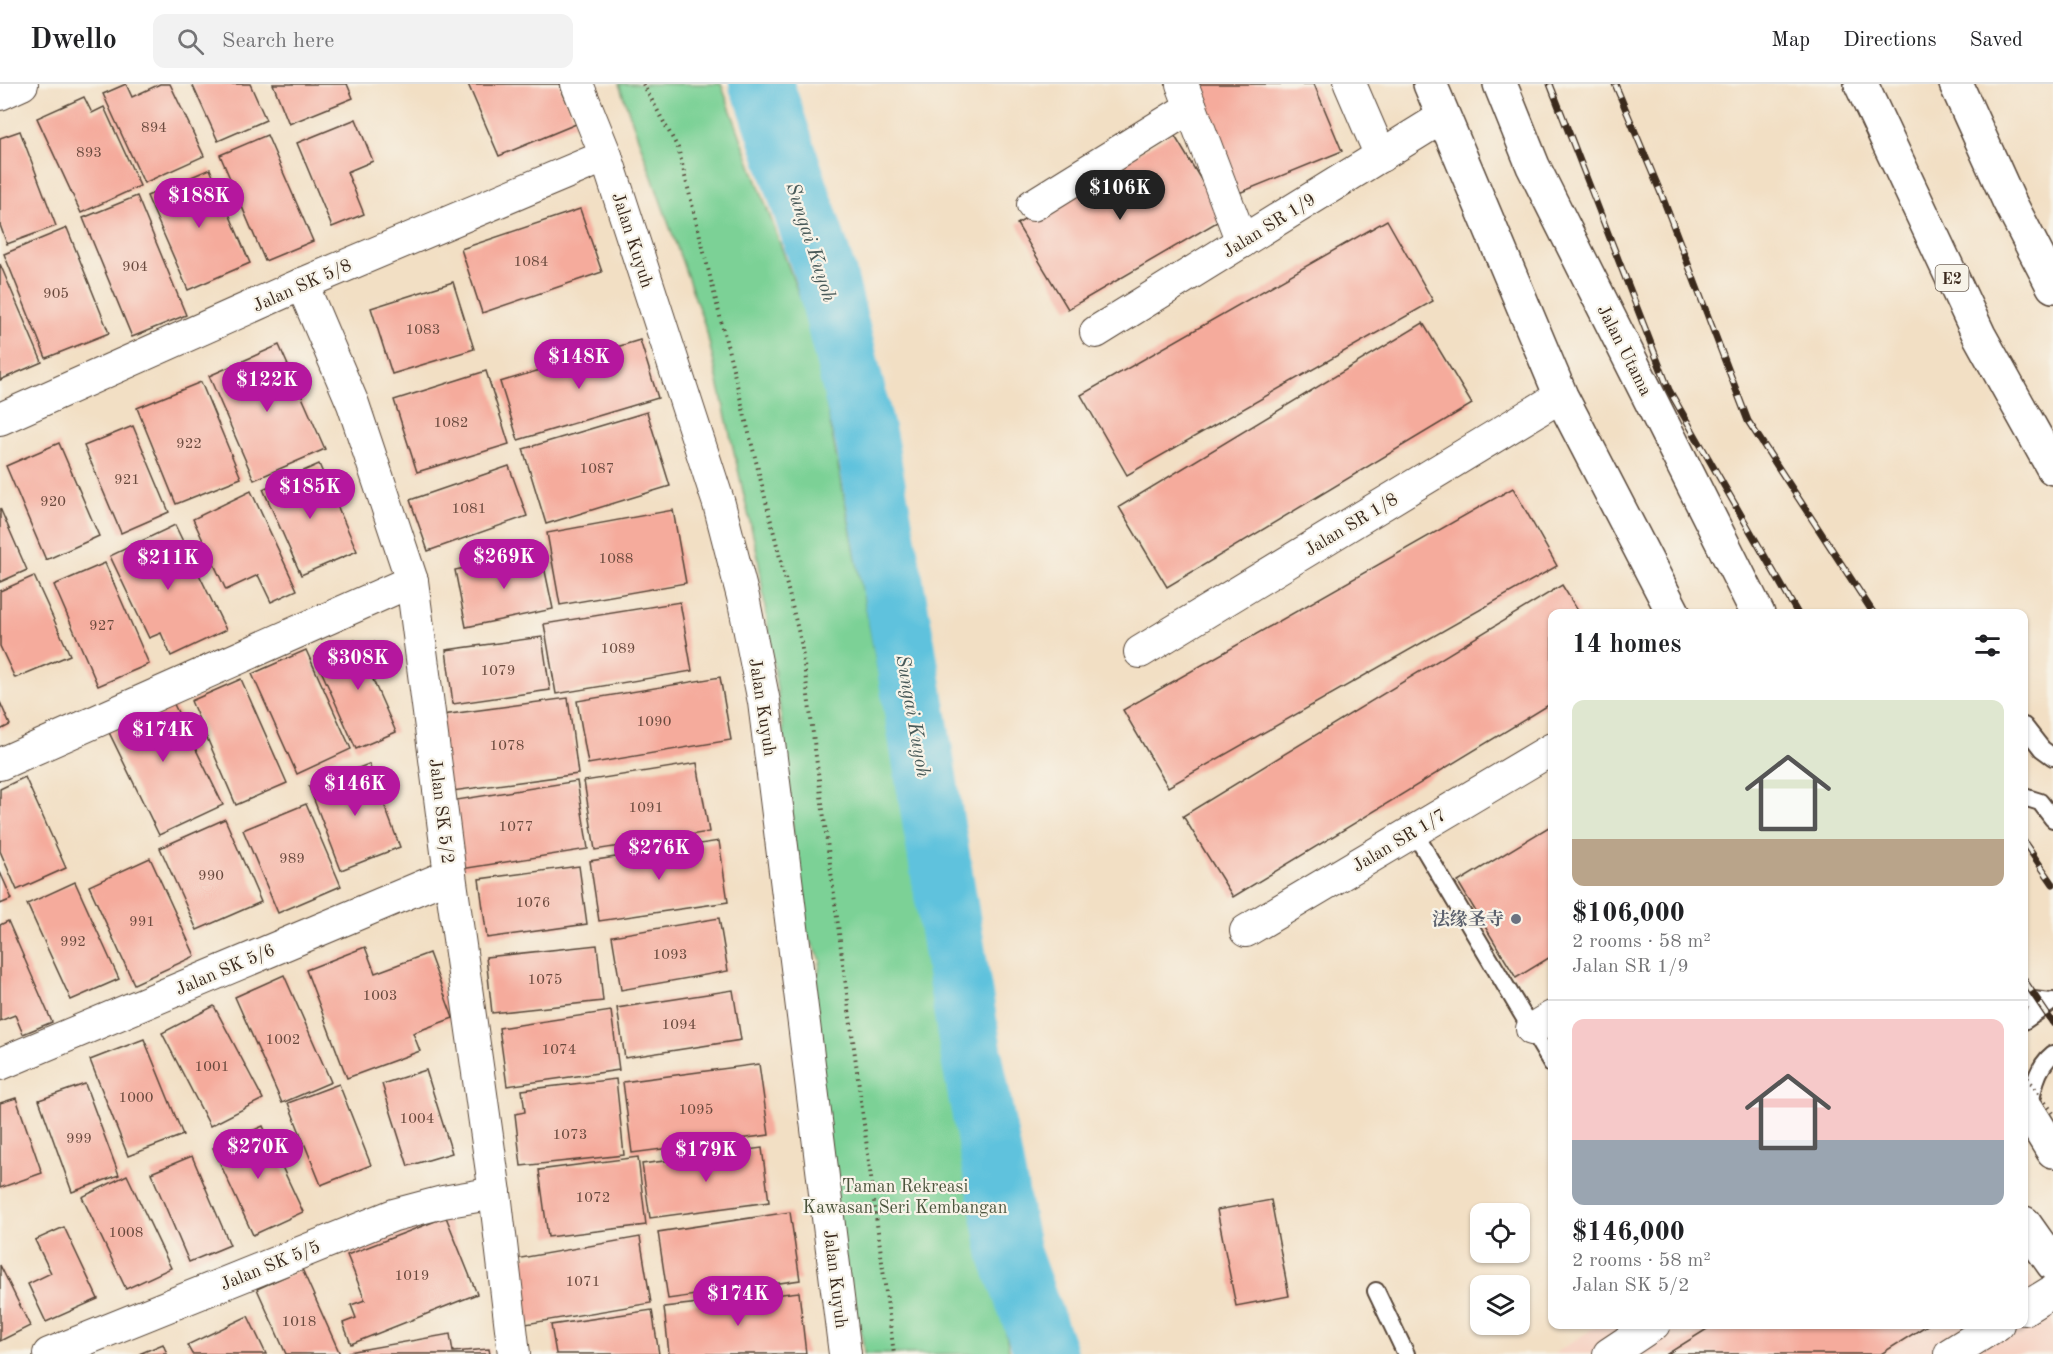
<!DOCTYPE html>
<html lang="en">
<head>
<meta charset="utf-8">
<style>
  :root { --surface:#fff; --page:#f2f2f2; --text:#202124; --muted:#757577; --line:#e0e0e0; --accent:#b5179e }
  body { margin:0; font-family:"Old Standard TT","Noto Serif SC",serif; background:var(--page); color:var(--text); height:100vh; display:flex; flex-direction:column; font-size:22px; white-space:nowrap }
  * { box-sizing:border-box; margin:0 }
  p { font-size:20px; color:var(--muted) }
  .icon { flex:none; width:33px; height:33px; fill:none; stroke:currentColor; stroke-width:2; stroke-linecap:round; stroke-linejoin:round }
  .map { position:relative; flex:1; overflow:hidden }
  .details { position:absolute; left:1548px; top:525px; width:480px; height:720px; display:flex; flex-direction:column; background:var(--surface); border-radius:12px; box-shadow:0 2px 4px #0004 }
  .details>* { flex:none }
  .buttons { position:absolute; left:1470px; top:1119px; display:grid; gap:12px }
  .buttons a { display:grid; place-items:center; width:60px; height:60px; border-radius:12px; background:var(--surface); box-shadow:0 2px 4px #0004; font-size:30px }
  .price { position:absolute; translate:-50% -51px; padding:0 14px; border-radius:21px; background:var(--accent); color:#fff; font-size:20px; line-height:39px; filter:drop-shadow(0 2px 3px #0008) }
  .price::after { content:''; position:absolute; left:50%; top:36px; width:18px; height:14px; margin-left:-9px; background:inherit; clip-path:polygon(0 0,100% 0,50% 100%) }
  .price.on { background:#222; color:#fff }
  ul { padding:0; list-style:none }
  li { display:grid; align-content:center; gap:12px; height:318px; padding:0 24px }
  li+li { border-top:2px solid var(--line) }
  li span { display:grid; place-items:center; height:186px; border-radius:12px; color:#555 }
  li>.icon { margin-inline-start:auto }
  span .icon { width:108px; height:108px; fill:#fffc; stroke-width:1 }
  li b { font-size:26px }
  h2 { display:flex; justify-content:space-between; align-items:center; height:72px; padding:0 24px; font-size:26px }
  header { display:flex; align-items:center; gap:36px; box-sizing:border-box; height:84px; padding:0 30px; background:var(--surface); border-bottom:2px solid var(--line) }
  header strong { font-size:28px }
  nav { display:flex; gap:33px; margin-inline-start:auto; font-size:21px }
  .search { width:420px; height:54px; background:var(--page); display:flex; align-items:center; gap:15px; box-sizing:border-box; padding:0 21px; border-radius:12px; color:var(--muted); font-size:22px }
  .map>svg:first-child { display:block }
  .built { fill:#f6d2c3 }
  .green { fill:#7bd196; stroke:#5b7e5a; stroke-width:1.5 }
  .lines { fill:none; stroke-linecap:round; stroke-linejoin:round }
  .river { stroke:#5fc2dd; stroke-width:62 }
  .building { fill:#f5ab9c }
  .service-casing { stroke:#564537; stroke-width:20 }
  .minor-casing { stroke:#564537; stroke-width:34 }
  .tertiary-casing { stroke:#564537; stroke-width:36 }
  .motorway-casing { stroke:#564537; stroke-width:36 }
  .path { stroke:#564537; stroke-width:4; stroke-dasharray:1.5 4.5; stroke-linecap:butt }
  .service { stroke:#fff; stroke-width:16 }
  .minor { stroke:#fff; stroke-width:32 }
  .tertiary { stroke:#fff; stroke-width:33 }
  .motorway { stroke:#fff; stroke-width:33 }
  .rail-casing { stroke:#3b2a1e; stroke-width:7 }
  .rail { stroke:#f7f3e8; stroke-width:4.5; stroke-dasharray:14; stroke-linecap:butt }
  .path-bridge { stroke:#564537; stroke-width:4; stroke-dasharray:1.5 4.5; stroke-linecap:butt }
  .worship-dot { fill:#6b7280; stroke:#f7f3e8; stroke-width:2 }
  .labels { text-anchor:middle; stroke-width:4.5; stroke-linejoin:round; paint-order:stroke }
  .number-label { font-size:15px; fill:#6a4a3e }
  .shield { fill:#f7f3e8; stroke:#73665b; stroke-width:1.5 }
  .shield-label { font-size:16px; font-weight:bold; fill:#3b2a1e }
  .street-label { font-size:18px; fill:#3b2a1e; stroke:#f7f3e8 }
  .worship-label { font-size:18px; font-weight:bold; fill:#5b616d; stroke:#f7f3e8; text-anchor:end }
  .park-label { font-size:18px; fill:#4b543c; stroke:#f7f3e8 }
  .water-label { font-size:20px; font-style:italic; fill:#465857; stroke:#f7f3e8 }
</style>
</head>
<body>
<header>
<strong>Dwello</strong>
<div class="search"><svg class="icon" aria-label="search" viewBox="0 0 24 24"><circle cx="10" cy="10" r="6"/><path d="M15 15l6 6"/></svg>Search here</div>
<nav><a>Map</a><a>Directions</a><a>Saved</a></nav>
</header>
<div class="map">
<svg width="2053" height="1270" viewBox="0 0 2053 1270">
  <rect width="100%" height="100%" fill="#f7f3e8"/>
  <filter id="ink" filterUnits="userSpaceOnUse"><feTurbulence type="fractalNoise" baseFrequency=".0167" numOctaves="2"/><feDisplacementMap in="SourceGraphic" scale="12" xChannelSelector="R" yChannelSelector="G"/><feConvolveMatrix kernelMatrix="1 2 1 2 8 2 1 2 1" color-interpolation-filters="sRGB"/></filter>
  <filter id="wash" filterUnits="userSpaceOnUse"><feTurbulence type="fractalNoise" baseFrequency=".008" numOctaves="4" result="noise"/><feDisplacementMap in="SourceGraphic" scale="24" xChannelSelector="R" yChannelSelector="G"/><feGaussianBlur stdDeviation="1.35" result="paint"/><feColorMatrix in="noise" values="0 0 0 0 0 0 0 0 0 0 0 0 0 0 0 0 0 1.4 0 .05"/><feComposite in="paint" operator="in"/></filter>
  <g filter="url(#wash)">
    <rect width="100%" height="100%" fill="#f2dfc4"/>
    <!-- built -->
    <polygon class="built" points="2024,1183 2053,1229 2053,1270 1554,1270 1598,1241 2024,1240"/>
    <!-- green -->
    <polygon class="green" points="619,0 721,0 812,246 1010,1270 864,1270 863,1259 831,1117 808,941 821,876 800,838 787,675 758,473 706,245"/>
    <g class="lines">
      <!-- river -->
      <polyline class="river" points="760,0 766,11 826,192 866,355 905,566 973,979 1010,1171 1046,1270"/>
    </g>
    <g id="blocks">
      <!-- building -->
      <g class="building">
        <polygon points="126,0 132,13 160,0 170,0 204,72 144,99 103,10"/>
        <polygon points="192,0 250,0 266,36 218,57"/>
        <polygon points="273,0 347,0 353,14 289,40"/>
        <polygon points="468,0 559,0 576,40 499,72"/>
        <polygon points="1194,0 1314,0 1342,67 1239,109"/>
        <polygon points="84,13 92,29 104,23 140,102 81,129 37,34"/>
        <polygon points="356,35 373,77 347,88 364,130 332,143 297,59"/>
        <polygon points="20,47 56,142 7,160 0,141 0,54"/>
        <polygon points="1173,49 1224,134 1068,225 1017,140"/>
        <polygon points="267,51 313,157 265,177 220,71"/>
        <polygon points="210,85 250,179 188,206 147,112"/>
        <polygon points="137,112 186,231 132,253 83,134"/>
        <polygon points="580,125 602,188 482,229 461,165"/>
        <polygon points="1387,136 1433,217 1127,391 1081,311"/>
        <polygon points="67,144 109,249 46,274 4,170"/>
        <polygon points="0,180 42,278 0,296"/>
        <polygon points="453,198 474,265 392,290 371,224"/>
        <polygon points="1423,239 1472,320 1167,503 1119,423"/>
        <polygon points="640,256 658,314 518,356 500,298"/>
        <polygon points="279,261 325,365 254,396 209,292"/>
        <polygon points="486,287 509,360 417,388 394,316"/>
        <polygon points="201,298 241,394 176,420 137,324"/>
        <polygon points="647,328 670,402 546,440 523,365"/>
        <polygon points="133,342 169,428 121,449 84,362"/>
        <polygon points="59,359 99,452 46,476 6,382"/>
        <polygon points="319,380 357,467 301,491 263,405"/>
        <polygon points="509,382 527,432 428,467 410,416"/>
        <polygon points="1513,404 1557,482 1168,703 1123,626"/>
        <polygon points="251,407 297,506 271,518 258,491 226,506 193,435"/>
        <polygon points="0,424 27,486 0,498"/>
        <polygon points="673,426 686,499 560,521 547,449"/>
        <polygon points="175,441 226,546 171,572 161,549 149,554 110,472"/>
        <polygon points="541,468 553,525 466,543 455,486"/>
        <polygon points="105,479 149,580 98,602 54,501"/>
        <polygon points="34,492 70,571 15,594 0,562 0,507"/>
        <polygon points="1562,501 1580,530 1552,530 1552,619 1233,813 1183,732"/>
        <polygon points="680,518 692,587 556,610 544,540"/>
        <polygon points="542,553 550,606 453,620 446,566"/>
        <polygon points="355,556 359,565 374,558 388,590 373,596 396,648 356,665 315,573"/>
        <polygon points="306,566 351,665 297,690 252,590"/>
        <polygon points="720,593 731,656 588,680 577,617"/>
        <polygon points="241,595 287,699 236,721 191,617"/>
        <polygon points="168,608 223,721 159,751 104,638"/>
        <polygon points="568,614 578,690 445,708 435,632"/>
        <polygon points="0,618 10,641 0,646"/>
        <polygon points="697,679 709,748 595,766 584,697"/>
        <polygon points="369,680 400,763 341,786 309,703"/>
        <polygon points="25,693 66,784 17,806 0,767 0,705"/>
        <polygon points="577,697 588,765 455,786 444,718"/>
        <polygon points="306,720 341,802 278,829 243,746"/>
        <polygon points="225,735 261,818 197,846 160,764"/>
        <polygon points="1552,741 1552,872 1516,894 1458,798"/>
        <polygon points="719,757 728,818 599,837 590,777"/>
        <polygon points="150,774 195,872 134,900 89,802"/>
        <polygon points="579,782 587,840 487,854 479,795"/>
        <polygon points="0,788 12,815 0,820"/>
        <polygon points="75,798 119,895 71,916 27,820"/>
        <polygon points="719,834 728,887 621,906 612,852"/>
        <polygon points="8,837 52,938 23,950 15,931 0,937 0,841"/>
        <polygon points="597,861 603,917 492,929 486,873"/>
        <polygon points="365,863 375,889 429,869 453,934 413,949 420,967 347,994 306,886"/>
        <polygon points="284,891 331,998 282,1019 235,913"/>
        <polygon points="733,906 741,956 625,974 617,924"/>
        <polygon points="214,922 263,1015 210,1042 162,949"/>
        <polygon points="611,927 619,986 507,1002 499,944"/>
        <polygon points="144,955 183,1051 128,1072 90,976"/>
        <polygon points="759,980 769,1051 632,1069 623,998"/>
        <polygon points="426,986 452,1069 408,1082 382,1000"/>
        <polygon points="616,995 624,1071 521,1082 515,1030 525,1028 522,1006"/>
        <polygon points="85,1000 119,1091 72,1108 39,1016"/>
        <polygon points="339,1000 371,1081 321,1101 288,1019"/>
        <polygon points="16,1014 42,1089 0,1104 0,1019"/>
        <polygon points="263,1042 303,1128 253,1151 213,1064"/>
        <polygon points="762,1064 769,1118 650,1134 642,1080"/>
        <polygon points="192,1072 230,1161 189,1178 151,1089"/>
        <polygon points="638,1073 646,1141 548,1153 539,1086"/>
        <polygon points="127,1091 171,1184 126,1205 82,1113"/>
        <polygon points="1271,1116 1289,1212 1236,1222 1217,1126"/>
        <polygon points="790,1128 800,1196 668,1215 658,1148"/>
        <polygon points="446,1133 477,1210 351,1260 343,1239 356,1234 351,1221 365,1216 347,1171"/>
        <polygon points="64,1143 98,1215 46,1238 28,1200 51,1189 35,1156"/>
        <polygon points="640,1153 651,1219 526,1240 515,1175"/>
        <polygon points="0,1181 30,1242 0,1257"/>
        <polygon points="302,1185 340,1270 286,1270 257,1205"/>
        <polygon points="799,1208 806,1270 669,1270 664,1223"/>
        <polygon points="652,1226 659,1270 556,1270 551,1241"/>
        <polygon points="248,1232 266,1270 192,1270 187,1261"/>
        <polygon points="1715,1240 1929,1240 1881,1270 1667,1270"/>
        <polygon points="450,1250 453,1268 489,1265 490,1270 349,1270 348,1268"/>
        <polygon points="163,1260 167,1270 139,1270"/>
      </g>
    </g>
  </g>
  <g filter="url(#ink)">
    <use href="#blocks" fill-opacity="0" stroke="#564537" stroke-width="1.5"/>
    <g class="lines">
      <defs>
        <g id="service">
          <polyline points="2024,642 2042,665 2053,673"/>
          <polyline points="2024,713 2040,718 2053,735"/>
          <polyline points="1414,748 1552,980"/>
          <polyline points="2024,915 2051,918"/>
          <polyline points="2024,937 2053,917"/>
          <path d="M2029,1028c3,-20 7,-45 24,-58"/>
          <polyline points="1376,1207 1406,1270"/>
        </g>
        <g id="minor">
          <polyline points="577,0 606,72 719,420 743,513 764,618 845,1270"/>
          <polyline points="1182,0 1242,158"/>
          <polyline points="1350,0 1381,72"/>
          <polyline points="0,10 22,0"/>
          <polyline points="1033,121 1191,23"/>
          <polyline points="302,200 353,320 412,497 450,791 495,1109 514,1270"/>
          <polyline points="1096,248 1443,33"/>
          <polyline points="0,335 302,200 606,72"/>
          <polyline points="1140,568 1561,312"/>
          <polyline points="0,680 412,497"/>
          <polyline points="1246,847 1552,665"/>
          <polyline points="1532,945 1552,933"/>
          <polyline points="0,980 450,791"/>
          <polyline points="2024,1225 2053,1207"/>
          <polyline points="49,1270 394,1131 443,1118 495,1109"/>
          <polyline points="1609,1270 1654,1240"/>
          <polyline points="1950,1270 1998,1240"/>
        </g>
        <g id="tertiary">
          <polyline points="1430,0 1561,312 1674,530"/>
          <polyline points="1500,0 1533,82 1758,530"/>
          <polyline points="2024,1020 2053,1067"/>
          <polyline points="2024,1139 2053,1180"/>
        </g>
        <g id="motorway">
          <polyline points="1861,0 1979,251 2053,384"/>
          <polyline points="1956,0 2009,117 2053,202"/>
        </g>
      </defs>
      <!-- service casing -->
      <use href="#service" class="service-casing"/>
      <!-- minor casing -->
      <use href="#minor" class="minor-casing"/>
      <!-- tertiary casing -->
      <use href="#tertiary" class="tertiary-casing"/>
      <!-- motorway casing -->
      <use href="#motorway" class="motorway-casing"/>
      <!-- path -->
      <polyline class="path" points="643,0 678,64 801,558 894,1270"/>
      <!-- service -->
      <use href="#service" class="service"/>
      <!-- minor -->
      <use href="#minor" class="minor"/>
      <!-- tertiary -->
      <use href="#tertiary" class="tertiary"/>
      <!-- motorway -->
      <use href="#motorway" class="motorway"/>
      <defs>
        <g id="rail">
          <polyline points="1550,0 1669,306 1798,530"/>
          <polyline points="1615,0 1662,112 1748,337 1874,530"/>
          <polyline points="2024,758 2053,800"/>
          <polyline points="2024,896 2053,939"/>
        </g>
      </defs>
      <!-- rail casing -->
      <use href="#rail" class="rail-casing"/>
      <!-- rail -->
      <use href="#rail" class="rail"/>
      <!-- path-bridge -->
      <polyline class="path-bridge" points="2024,989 2053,1029"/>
    </g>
  </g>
  <!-- markers -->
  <circle class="worship-dot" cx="1516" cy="835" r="6"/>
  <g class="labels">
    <!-- number labels -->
    <g class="number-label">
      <text x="154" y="48">894</text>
      <text x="89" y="73">893</text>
      <text x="531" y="182">1084</text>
      <text x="135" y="187">904</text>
      <text x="56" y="214">905</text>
      <text x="423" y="250">1083</text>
      <text x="451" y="343">1082</text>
      <text x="189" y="364">922</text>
      <text x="597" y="389">1087</text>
      <text x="127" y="400">921</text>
      <text x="53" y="422">920</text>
      <text x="469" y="429">1081</text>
      <text x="616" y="479">1088</text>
      <text x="102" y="546">927</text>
      <text x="618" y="569">1089</text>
      <text x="498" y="591">1079</text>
      <text x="654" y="642">1090</text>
      <text x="507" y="666">1078</text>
      <text x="646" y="728">1091</text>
      <text x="516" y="747">1077</text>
      <text x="292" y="779">989</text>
      <text x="211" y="796">990</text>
      <text x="533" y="823">1076</text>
      <text x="142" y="842">991</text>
      <text x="73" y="862">992</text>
      <text x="670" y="875">1093</text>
      <text x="545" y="900">1075</text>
      <text x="380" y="916">1003</text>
      <text x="679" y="945">1094</text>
      <text x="283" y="960">1002</text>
      <text x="559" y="970">1074</text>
      <text x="212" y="987">1001</text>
      <text x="136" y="1018">1000</text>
      <text x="696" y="1030">1095</text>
      <text x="417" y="1039">1004</text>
      <text x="570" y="1055">1073</text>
      <text x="79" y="1059">999</text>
      <text x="593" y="1118">1072</text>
      <text x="126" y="1153">1008</text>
      <text x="412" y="1196">1019</text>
      <text x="583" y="1202">1071</text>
      <text x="299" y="1242">1018</text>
    </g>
    <!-- shield labels -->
    <rect class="shield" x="1935.5" y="181" width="33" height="26" rx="4.5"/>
    <g class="shield-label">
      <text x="1952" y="200">E2</text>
    </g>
    <!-- street labels -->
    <g class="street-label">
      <text transform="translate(1269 141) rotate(-32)" y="6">Jalan SR 1/9</text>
      <text transform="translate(633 156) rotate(72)" y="6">Jalan Kuyuh</text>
      <text transform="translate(302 201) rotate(-24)" y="6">Jalan SK 5/8</text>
      <text transform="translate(1625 266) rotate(63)" y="6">Jalan Utama</text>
      <text transform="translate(1351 440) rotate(-31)" y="6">Jalan SR 1/8</text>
      <text transform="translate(763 623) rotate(81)" y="6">Jalan Kuyuh</text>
      <text transform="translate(442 727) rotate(83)" y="6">Jalan SK 5/2</text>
      <text transform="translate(1399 756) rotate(-31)" y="6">Jalan SR 1/7</text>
      <text transform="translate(225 885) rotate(-23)" y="6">Jalan SK 5/6</text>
      <text transform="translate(270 1181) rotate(-22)" y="6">Jalan SK 5/5</text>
      <text transform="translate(836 1195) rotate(83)" y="6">Jalan Kuyuh</text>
    </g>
    <!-- worship labels -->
    <g class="worship-label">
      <text x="1504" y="841">法缘圣寺</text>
    </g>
    <!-- park labels -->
    <g class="park-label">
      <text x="905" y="1108">Taman Rekreasi<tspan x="905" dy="21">Kawasan Seri Kembangan</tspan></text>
    </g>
    <!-- water labels -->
    <g class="water-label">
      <text transform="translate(812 158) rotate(72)" y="7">Sungai Kuyoh</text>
      <text transform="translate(914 632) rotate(80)" y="7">Sungai Kuyoh</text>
    </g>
  </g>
</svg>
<div class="buttons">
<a><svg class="icon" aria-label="locate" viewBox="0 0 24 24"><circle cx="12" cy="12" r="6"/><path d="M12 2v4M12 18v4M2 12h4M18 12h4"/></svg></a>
<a><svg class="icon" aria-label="layers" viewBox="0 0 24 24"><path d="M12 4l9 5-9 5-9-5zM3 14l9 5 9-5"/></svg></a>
</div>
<b class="price on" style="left:1120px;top:137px">$106K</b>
<b class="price" style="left:199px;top:145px">$188K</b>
<b class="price" style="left:579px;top:306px">$148K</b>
<b class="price" style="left:267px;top:329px">$122K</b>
<b class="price" style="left:310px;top:436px">$185K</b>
<b class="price" style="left:504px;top:506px">$269K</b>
<b class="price" style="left:168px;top:507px">$211K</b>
<b class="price" style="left:358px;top:607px">$308K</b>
<b class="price" style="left:163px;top:679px">$174K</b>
<b class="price" style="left:355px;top:733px">$146K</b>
<b class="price" style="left:659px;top:797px">$276K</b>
<b class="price" style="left:258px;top:1096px">$270K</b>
<b class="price" style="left:706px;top:1099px">$179K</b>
<b class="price" style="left:738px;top:1243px">$174K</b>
<section class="details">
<h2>14 homes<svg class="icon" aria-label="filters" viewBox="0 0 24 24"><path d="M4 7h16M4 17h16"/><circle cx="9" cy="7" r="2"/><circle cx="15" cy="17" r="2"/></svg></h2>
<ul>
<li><span style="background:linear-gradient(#dfe7d0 75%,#b9a48a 0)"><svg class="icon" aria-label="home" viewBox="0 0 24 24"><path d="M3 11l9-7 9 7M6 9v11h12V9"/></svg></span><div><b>$106,000</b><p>2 rooms · 58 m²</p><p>Jalan SR 1/9</p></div></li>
<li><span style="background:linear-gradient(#f6c9c9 65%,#9aa5b1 0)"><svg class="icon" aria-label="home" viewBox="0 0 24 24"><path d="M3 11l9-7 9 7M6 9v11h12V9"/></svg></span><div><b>$146,000</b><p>2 rooms · 58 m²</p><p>Jalan SK 5/2</p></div></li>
</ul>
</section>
</div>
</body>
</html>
